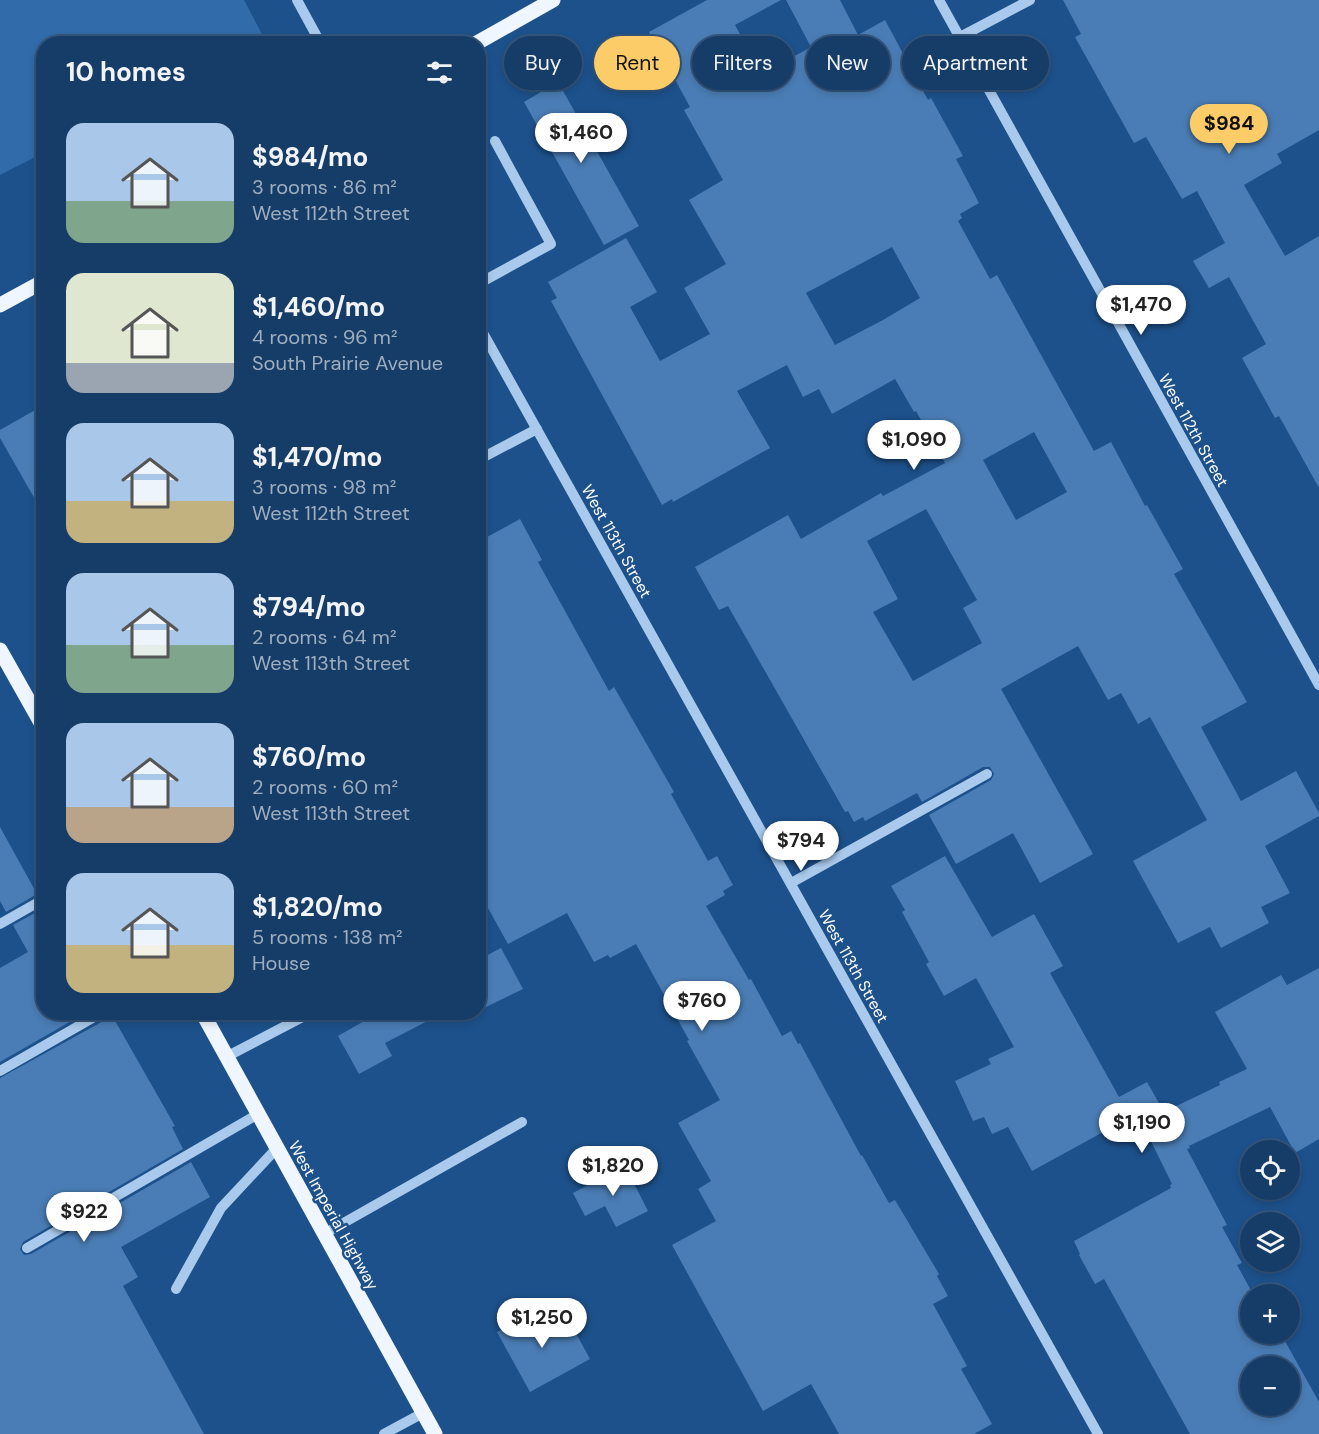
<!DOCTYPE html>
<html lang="en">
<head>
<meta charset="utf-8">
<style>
  :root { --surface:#163d68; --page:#234871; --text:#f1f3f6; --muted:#9eaec0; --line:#35567c; --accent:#fbcc68 }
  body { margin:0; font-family:"DM Sans",sans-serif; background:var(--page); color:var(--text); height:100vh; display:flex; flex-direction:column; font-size:22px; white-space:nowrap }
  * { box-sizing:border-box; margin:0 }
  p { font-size:20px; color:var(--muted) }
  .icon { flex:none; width:33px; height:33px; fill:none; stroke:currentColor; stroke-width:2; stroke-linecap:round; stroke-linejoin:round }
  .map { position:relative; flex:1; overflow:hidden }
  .details { position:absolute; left:36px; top:36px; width:450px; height:984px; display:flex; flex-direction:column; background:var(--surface); border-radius:24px; box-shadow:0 3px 9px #0003,0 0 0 2px var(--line) }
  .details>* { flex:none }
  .top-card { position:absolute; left:504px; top:36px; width:570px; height:54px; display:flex; gap:12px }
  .buttons { position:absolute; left:1240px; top:1140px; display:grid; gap:12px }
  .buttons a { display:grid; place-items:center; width:60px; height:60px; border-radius:50%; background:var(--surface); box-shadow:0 3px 9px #0003,0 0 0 2px var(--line); font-size:30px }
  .price { position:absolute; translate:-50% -51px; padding:0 14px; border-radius:21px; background:#fff; color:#222; font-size:20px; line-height:39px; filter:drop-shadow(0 2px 3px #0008) }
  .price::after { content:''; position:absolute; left:50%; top:36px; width:18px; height:14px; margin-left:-9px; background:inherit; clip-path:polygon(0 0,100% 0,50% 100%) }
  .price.current { background:var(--accent); color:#111 }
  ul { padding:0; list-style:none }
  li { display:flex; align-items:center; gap:18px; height:150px; padding:0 30px }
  li span { display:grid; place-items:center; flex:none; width:168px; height:120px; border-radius:18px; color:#555 }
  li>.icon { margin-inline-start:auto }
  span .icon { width:72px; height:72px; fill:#fffc; stroke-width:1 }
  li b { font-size:26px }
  h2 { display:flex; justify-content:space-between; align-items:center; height:72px; padding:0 30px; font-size:26px }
  .tag { padding:0 21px; border-radius:27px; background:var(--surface); box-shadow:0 3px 9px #0003,0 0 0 2px var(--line); font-size:21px; line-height:54px }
  .tag.current { background:var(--accent); color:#111 }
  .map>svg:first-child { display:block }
  .green { fill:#316ba9 }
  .building { fill:#4a7db5; fill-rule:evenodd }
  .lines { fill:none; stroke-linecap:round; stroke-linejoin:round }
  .minor { stroke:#a9caec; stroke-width:10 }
  .major { stroke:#eff6ff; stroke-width:15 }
  .labels { text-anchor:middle; stroke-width:5; stroke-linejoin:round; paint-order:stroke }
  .street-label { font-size:16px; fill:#fff; stroke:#1d518b }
</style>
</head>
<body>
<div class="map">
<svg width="1319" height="1434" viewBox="0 0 1319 1434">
  <rect width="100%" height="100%" fill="#1d518b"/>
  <!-- green -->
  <polygon class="green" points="0,0 244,0 265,40 258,44 44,44 43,153 0,175"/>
  <!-- building -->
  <g class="building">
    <path d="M707,0h74l-46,25 27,49 49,-27 -25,-47h54l18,35 27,-15 43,80 3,-2 32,58 -7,3 23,44 -19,11 2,4 -4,3 32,58 7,-4 97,176 17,-9 34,64 2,-1 36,64 -9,5 73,128 -46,25 40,74 55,-30 23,42v3l-54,30 25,47 -29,14 8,16 -48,25 -11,-21 -32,16 -45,-82 74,-41 -57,-103 -12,7 -17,-31 -13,7 -30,-54 -77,43 92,165 -53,29 -27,-50 -57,31 -27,-49 62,-35 3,-6 -4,-7h-7l-61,35 -5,-9 -52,28 -2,-4 -9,5 -6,-11 -3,1 -117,-206 -9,4 -24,-43 93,-52 13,24 80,-46 2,3 62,-33 -29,-52 -2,1 -19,-33 -63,35 -13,-25 -16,8 -16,-32 -50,26 33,57 -97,54 -1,-3 -10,6 -111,-204 6,-3 -9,-16 78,-44 31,54 -27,15 30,54 50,-27 -26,-46 42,-24 -37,-64 34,-20 -39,-70 6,-3 -41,-75zM892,247l28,51 -37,22 -48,25 -29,-52zM1034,432l33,60 -51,28 -33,-60zM926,509l51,91 -14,8 19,35 -69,38 -40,-69 25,-13 -31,-58z"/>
    <polygon points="1063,0 1319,0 1319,130 1277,154 1282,163 1244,185 1285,256 1319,236 1319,488 1279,416 1275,418 1242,358 1266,344 1229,277 1209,288 1193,261 1225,243 1197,191 1182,199 1146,137 1134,143 1075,37 1081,34"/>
    <polygon points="558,82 639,226 604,245 524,102"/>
    <polygon points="44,405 44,515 0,438 0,430"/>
    <polygon points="520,519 542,560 538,562 609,691 614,687 674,792 671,794 708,861 717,856 733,885 723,891 725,895 706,906 749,980 751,979 782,1036 791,1031 798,1044 800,1043 861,1156 862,1155 889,1203 895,1200 939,1274 937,1276 948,1296 933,1304 967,1366 961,1369 992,1424 974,1434 839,1434 811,1384 763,1411 672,1245 716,1221 698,1189 711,1181 678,1123 720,1100 687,1041 689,1040 636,944 610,958 608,955 594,962 567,913 508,944 478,890 478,542"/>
    <polygon points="0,827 37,894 6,912 0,901"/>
    <path d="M945,856l47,81 42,-23 29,52 -13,7 69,124 28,-15 17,30 56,-27 -1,-3 28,-13 -32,-57 66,-37 6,10 32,-17v171l-24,14 -25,-46 -81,39 1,2 -3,1 40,76 -5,2 20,36 -5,2 16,29h-2v40h30l38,68v32h-129l-86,-155 -9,5 -16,-29 1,-1 -6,-13 97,-53 -1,-3 2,-1 -29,-59 -9,5 -7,-11 -95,52 -24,-44 -16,7 -8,-17 -11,4 -18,-40 36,-17 -3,-5 26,-12 -38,-69 -32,18 -18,-32 3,-2 -27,-50 3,-2 -14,-24zM1251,1366h39v40h-39z"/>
    <polygon points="44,908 44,1012 87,1012 0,1062 0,968 28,952 13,925"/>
    <polygon points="501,948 523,989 478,1011 478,960"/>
    <polygon points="110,1012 175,1126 172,1127 183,1149 23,1242 20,1249 24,1255 31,1254 191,1162 210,1197 121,1247 138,1277 123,1286 204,1434 0,1434 0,1078 107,1019"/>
    <polygon points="380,1012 445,1012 385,1043 392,1056 359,1074 338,1036"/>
    <polygon points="625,1166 648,1211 616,1227 605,1206 585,1216 573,1193"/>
    <polygon points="538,1310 542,1316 549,1312 561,1335 573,1328 590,1359 530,1392 497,1332"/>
  </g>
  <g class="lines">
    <!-- minor -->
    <g class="minor">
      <polyline points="297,0 321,44"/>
      <polyline points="939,0 1319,685"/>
      <polyline points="960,37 1030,0"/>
      <polyline points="478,284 551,244 495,141"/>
      <polyline points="478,324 1098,1434"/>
      <polyline points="478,460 537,429"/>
      <polyline points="791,883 987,774"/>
      <polyline points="0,924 44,899"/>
      <polyline points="226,1057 312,1012"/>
      <polyline points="0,1071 103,1012"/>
      <polyline points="324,1234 522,1122"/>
      <polyline points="27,1248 258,1114"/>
      <polyline points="176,1289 221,1208 277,1148"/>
      <polyline points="384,1434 423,1413"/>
    </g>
    <!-- major -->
    <g class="major">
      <polyline points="475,44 553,0"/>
      <polyline points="0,305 44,281"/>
      <polyline points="0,650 44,728"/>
      <polyline points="202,1012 435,1434"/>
    </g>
  </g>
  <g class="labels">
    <!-- street labels -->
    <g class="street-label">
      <text transform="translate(1194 430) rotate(61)" y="6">West 112th Street</text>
      <text transform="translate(617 541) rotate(61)" y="6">West 113th Street</text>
      <text transform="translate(854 966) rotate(61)" y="6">West 113th Street</text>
      <text transform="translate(334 1215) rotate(61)" y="6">West Imperial Highway</text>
    </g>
  </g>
</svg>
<div class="buttons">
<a><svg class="icon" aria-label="locate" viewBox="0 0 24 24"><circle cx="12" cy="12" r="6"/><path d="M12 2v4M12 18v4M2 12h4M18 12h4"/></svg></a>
<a><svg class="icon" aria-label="layers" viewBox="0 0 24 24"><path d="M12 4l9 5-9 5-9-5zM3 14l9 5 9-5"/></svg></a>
<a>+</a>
<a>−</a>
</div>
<b class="price current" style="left:1229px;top:155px">$984</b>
<b class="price" style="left:581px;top:164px">$1,460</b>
<b class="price" style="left:1141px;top:336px">$1,470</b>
<b class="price" style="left:914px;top:471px">$1,090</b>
<b class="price" style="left:801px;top:872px">$794</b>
<b class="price" style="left:702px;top:1032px">$760</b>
<b class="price" style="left:1142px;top:1154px">$1,190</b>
<b class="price" style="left:613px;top:1197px">$1,820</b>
<b class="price" style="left:84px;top:1243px">$922</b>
<b class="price" style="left:542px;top:1349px">$1,250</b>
<div class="top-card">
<a class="tag">Buy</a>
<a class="tag current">Rent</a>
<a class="tag">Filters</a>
<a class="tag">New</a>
<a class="tag">Apartment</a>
</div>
<section class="details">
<h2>10 homes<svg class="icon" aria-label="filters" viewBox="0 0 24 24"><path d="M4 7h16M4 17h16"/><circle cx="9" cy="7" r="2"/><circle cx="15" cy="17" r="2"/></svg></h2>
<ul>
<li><span style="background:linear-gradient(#a9c7e8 65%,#7fa58c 0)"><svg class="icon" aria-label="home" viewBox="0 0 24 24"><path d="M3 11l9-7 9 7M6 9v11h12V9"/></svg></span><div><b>$984/mo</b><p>3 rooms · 86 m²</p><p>West 112th Street</p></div></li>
<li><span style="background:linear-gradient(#dfe7d0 75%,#9aa5b1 0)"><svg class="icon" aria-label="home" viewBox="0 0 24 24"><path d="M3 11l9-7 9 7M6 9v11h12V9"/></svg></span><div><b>$1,460/mo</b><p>4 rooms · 96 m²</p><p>South Prairie Avenue</p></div></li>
<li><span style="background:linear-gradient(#a9c7e8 65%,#c2b280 0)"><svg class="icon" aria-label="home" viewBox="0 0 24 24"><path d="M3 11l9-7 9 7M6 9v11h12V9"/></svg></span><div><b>$1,470/mo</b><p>3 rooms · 98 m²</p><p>West 112th Street</p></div></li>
<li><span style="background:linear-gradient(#a9c7e8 60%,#7fa58c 0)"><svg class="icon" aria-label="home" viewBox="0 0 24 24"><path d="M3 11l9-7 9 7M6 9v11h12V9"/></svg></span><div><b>$794/mo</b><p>2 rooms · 64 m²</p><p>West 113th Street</p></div></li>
<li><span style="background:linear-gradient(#a9c7e8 70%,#b9a48a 0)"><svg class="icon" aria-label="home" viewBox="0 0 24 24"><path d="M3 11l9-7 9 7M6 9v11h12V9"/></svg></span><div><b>$760/mo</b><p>2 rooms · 60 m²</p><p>West 113th Street</p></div></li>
<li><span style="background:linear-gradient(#a9c7e8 60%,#c2b280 0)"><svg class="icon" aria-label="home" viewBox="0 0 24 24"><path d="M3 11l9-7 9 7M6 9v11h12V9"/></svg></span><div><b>$1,820/mo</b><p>5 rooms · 138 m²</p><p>House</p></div></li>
</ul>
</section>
</div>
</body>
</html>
